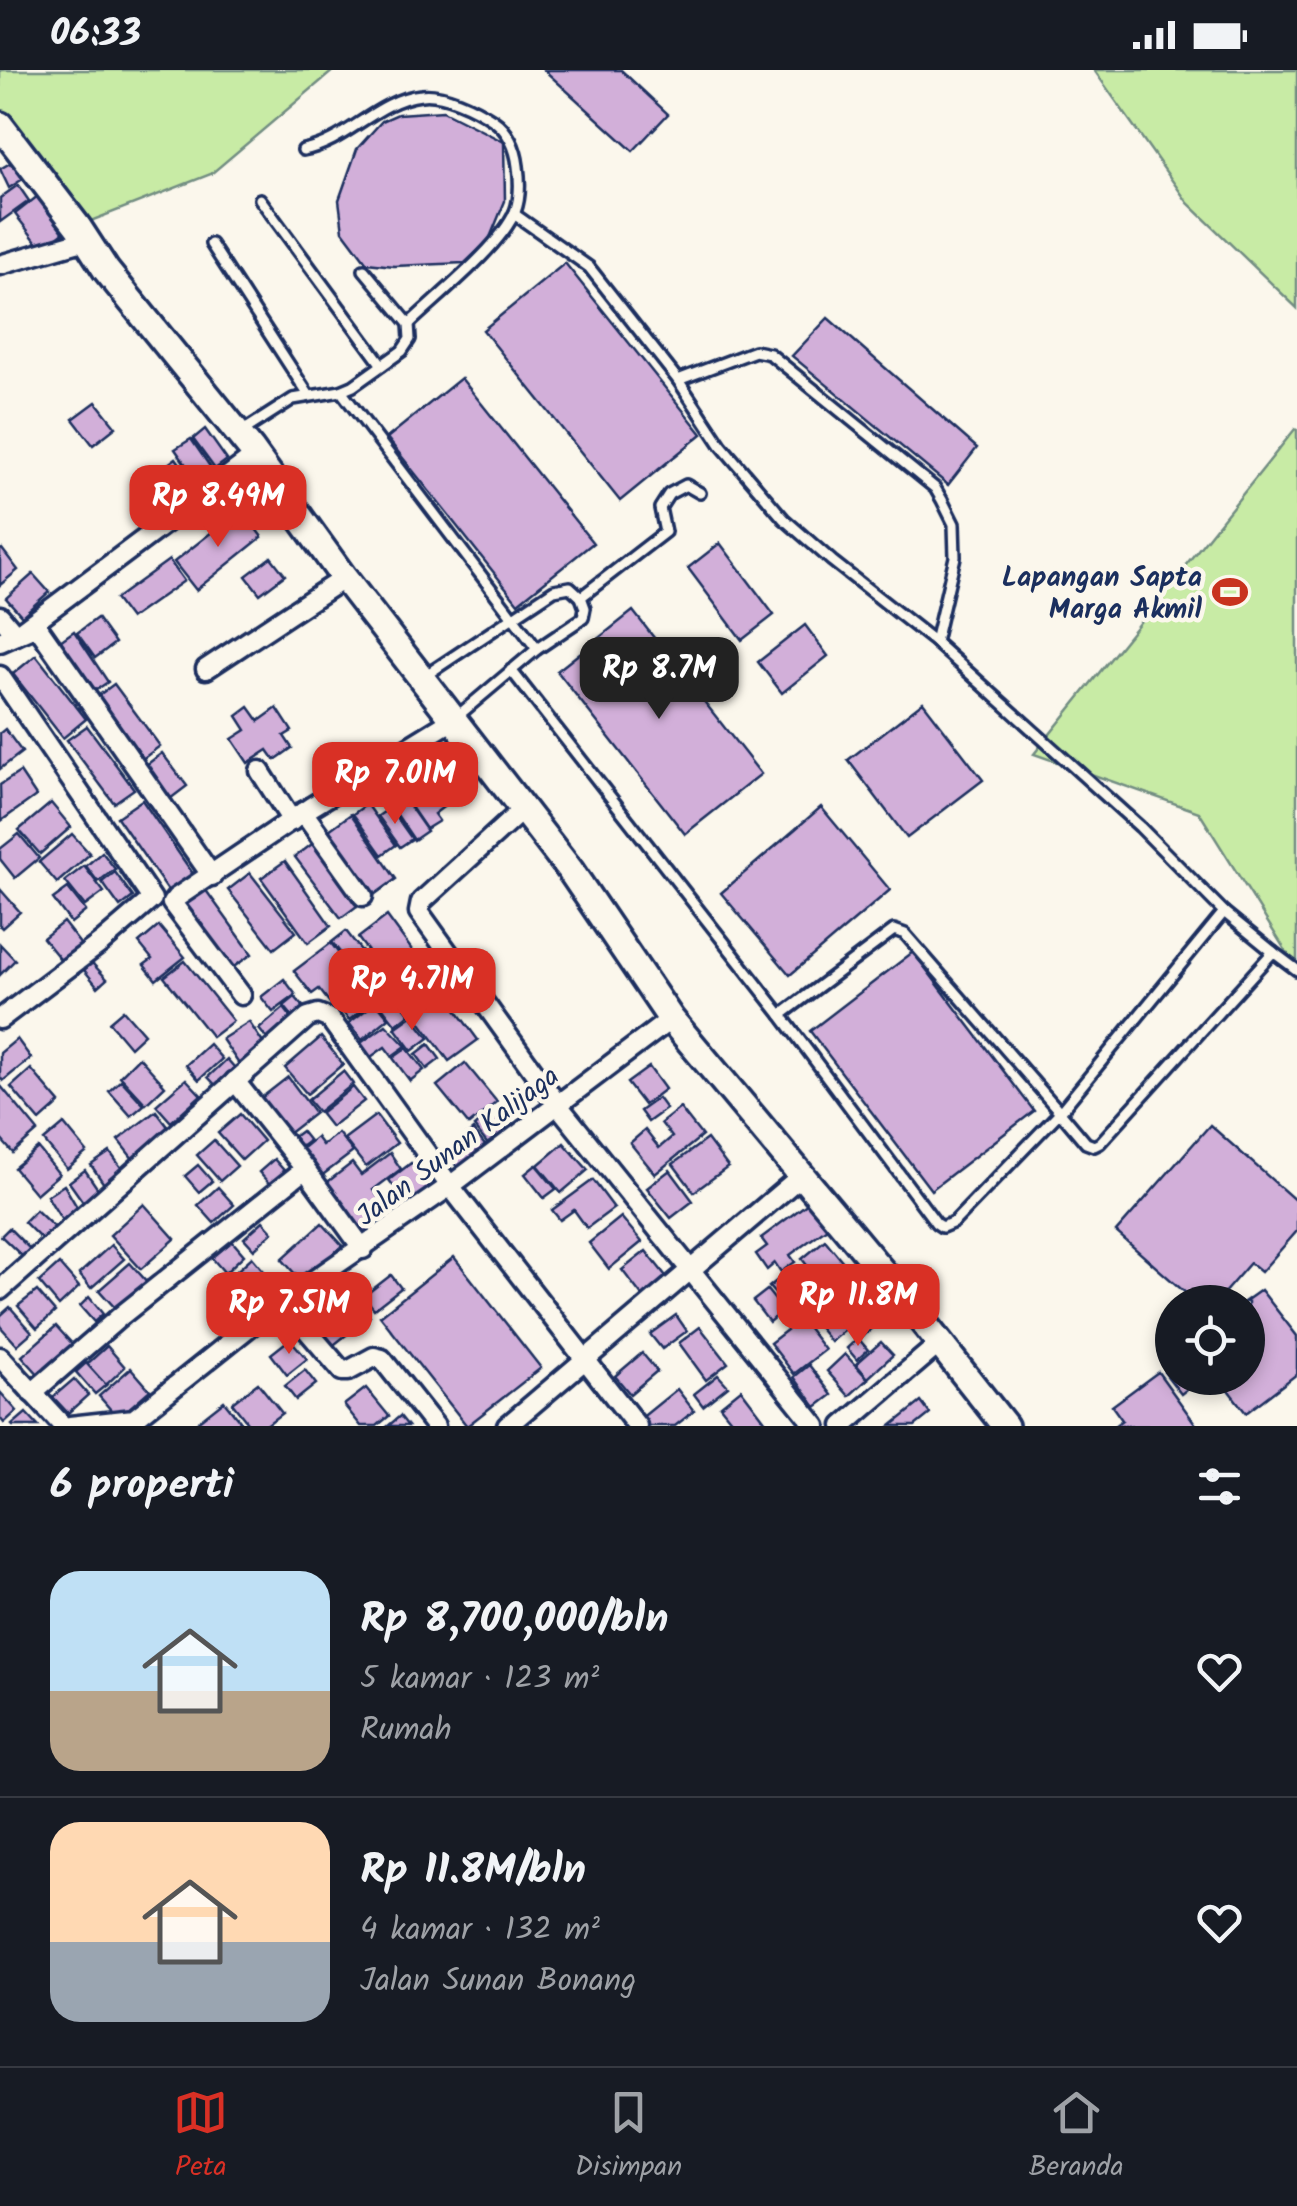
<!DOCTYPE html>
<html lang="id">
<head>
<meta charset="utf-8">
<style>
  :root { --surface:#171b24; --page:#242831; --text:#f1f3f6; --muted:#9ea1a6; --line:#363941; --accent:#d93025 }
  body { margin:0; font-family:Kalam,sans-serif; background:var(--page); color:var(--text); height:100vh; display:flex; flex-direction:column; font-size:38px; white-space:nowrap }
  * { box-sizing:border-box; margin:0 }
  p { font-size:32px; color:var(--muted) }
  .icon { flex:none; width:55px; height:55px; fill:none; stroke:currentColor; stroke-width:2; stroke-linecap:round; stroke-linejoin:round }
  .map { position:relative; height:1356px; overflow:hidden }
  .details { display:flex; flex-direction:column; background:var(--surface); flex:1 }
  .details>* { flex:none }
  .buttons { position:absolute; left:1155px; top:1215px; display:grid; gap:20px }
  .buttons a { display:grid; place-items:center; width:110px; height:110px; border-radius:50%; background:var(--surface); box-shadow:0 5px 15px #0003; font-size:50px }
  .price { position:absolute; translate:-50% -85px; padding:0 22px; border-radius:20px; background:var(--accent); color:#fff; font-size:32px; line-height:65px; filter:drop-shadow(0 2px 5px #0008) }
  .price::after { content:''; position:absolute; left:50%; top:60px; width:30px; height:22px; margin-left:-15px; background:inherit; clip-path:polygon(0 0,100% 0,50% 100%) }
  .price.active { background:#222; color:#fff }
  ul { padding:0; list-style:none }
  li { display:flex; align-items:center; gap:30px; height:250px; padding:0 50px }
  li+li { border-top:2px solid var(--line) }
  li span { display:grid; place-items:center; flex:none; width:280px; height:200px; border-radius:30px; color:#555 }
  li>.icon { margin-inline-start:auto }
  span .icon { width:120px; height:120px; fill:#fffc; stroke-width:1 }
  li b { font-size:42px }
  h2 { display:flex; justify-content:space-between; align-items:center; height:120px; padding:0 50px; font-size:42px }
  .status { display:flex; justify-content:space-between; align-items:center; height:70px; padding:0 50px; background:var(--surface); direction:ltr }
  .status svg { height:28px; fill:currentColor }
  .tab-bar { display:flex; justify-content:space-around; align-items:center; height:140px; border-top:2px solid var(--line); background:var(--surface); font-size:28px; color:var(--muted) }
  .tab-bar a { display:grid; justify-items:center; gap:5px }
  .tab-bar .active { color:var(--accent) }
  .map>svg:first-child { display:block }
  .green { fill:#c8eba5; stroke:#728d82; stroke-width:2.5 }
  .building { fill:#d2afd9; stroke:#1b2f5e; stroke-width:2.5 }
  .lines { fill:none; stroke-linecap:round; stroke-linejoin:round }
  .lane-casing { stroke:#1b2f5e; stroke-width:16 }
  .street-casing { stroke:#1b2f5e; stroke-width:25 }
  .secondary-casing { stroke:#1b2f5e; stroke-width:32 }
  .lane { stroke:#fbf7ec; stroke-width:9 }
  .street { stroke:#fbf7ec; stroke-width:18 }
  .secondary { stroke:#fbf7ec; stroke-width:25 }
  .labels { text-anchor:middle; stroke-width:9; stroke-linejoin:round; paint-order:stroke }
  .poi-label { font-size:28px; font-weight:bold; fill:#1b2f5e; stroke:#fbf7ec; text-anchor:end }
  .street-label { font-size:28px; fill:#1b2f5e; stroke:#fbf7ec }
</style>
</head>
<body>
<div class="status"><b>06:33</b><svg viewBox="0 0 49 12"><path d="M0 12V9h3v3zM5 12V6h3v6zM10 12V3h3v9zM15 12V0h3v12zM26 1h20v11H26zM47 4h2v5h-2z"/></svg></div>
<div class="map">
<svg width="1297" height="1356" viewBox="0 0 1297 1356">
  <rect width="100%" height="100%" fill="#fbf7ec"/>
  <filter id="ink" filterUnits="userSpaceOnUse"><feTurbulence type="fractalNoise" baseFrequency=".01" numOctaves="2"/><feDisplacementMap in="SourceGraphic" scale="20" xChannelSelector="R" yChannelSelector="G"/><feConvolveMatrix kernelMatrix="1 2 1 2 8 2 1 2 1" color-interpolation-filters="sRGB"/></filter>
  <g filter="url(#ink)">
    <!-- green -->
    <g class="green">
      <polygon points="0,0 334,0 211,104 78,156 0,49"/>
      <polygon points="1094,0 1297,0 1297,238 1188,133"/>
      <polygon points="1295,359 1297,360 1297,899 1199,742 1034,684"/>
    </g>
    <!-- building -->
    <g class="building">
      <polygon points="544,0 621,0 668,44 633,81"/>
      <polygon points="443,41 504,72 505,131 489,170 465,193 394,196 367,193 343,161 339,130 357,79 382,51 398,44"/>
      <polygon points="12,92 23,109 9,118 0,99"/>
      <polygon points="18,115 29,131 0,152 0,128"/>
      <polygon points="43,122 70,157 42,179 15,144"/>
      <polygon points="565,193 702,364 620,431 483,260"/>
      <polygon points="828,248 977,378 948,415 792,286"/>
      <polygon points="461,308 593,473 518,533 387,368"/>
      <polygon points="96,332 116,357 93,375 73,349"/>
      <polygon points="205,359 227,390 215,399 193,369"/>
      <polygon points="191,369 211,398 195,408 175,379"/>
      <polygon points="176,388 192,410 171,425 155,404"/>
      <polygon points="152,416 163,429 147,443 136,430"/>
      <polygon points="241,439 262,467 196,520 174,492"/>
      <polygon points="720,473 774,545 742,570 688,498"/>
      <polygon points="2,479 18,500 0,515 0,480"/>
      <polygon points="271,487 285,505 260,524 246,506"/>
      <polygon points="169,490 184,511 130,549 115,529"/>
      <polygon points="33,504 49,522 22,546 6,528"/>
      <polygon points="633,541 761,704 685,764 557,601"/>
      <polygon points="97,548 115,573 95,588 77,563"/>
      <polygon points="805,555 828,586 782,623 758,592"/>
      <polygon points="74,561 108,612 87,626 53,576"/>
      <polygon points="36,585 86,649 63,668 13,604"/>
      <polygon points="114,614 160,676 137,693 91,631"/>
      <polygon points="923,632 983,710 907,768 848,690"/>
      <polygon points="249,637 259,651 277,638 292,661 284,666 292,678 275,690 268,680 248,693 232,669 246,660 237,646"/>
      <polygon points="87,656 134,719 114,733 67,670"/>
      <polygon points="5,659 22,682 0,699 0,663"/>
      <polygon points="162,683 187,716 166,732 141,699"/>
      <polygon points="20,702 36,726 1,751 0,715"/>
      <polygon points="419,722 424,730 437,722 446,735 434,744 439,751 426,759 407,731"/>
      <polygon points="142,730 198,811 173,828 117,747"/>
      <polygon points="406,731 427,761 414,770 393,739"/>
      <polygon points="51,733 71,757 40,784 19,760"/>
      <polygon points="367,734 396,775 382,785 353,744"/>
      <polygon points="821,737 890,820 790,905 721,823"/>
      <polygon points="390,738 412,769 400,777 378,746"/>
      <polygon points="351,744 396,809 374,825 329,760"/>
      <polygon points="19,764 39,788 15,808 0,789 0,779"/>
      <polygon points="72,764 90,784 57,813 39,792"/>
      <polygon points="316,771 361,833 341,848 295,787"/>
      <polygon points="102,782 115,799 98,812 86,796"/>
      <polygon points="285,791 331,856 308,873 261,808"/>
      <polygon points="84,796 104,822 85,836 65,811"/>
      <polygon points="115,802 133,827 120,837 102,812"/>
      <polygon points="250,803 296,862 274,879 228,820"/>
      <polygon points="68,818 86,841 71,853 53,829"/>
      <polygon points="0,819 20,842 2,858 0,856"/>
      <polygon points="205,819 252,884 228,901 182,837"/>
      <polygon points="387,846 478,970 449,991 358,868"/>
      <polygon points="63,852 84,879 64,894 43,868"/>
      <polygon points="159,856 185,887 156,910 144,895 152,889 139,873"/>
      <polygon points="346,861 410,944 396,955 332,872"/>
      <polygon points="331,873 348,896 337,904 355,928 337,942 319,919 312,924 294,901"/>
      <polygon points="0,874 15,890 0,905"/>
      <polygon points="913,882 1034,1041 931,1120 810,961"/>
      <polygon points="185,891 233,951 212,967 164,907"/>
      <polygon points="92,893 107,909 98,917 84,900"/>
      <polygon points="284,909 296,925 273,942 261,927"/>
      <polygon points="369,924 374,932 349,950 343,942"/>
      <polygon points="295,927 309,943 298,953 284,936"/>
      <polygon points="376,932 389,948 362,970 349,953"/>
      <polygon points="284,938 297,955 272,975 259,959"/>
      <polygon points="123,940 144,964 130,977 109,952"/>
      <polygon points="412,946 429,968 412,981 395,958"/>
      <polygon points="249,952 269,982 243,1000 222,969"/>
      <polygon points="386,955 406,976 392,986 385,977 368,989 358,975"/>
      <polygon points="321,967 343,994 307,1024 285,998"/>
      <polygon points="17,969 31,988 3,1011 0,1007 0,983"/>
      <polygon points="209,974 222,989 199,1010 186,995"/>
      <polygon points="429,974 440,989 427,999 416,984"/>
      <polygon points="407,978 424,1000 410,1011 393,988"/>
      <polygon points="139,987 165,1016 146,1034 120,1006"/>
      <polygon points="227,989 241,1005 222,1022 208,1007"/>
      <polygon points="465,993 497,1032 469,1055 437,1016"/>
      <polygon points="649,997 665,1019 644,1035 627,1013"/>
      <polygon points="31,999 60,1033 40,1051 11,1017"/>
      <polygon points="343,1001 353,1014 318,1042 308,1030"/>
      <polygon points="288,1007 315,1043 283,1068 256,1032"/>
      <polygon points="186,1009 201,1025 171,1052 156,1035"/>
      <polygon points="121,1010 144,1035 131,1046 109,1021"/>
      <polygon points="0,1015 38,1061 13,1083 0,1068"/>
      <polygon points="353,1017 364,1031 331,1057 320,1043"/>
      <polygon points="658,1028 666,1039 648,1052 640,1041"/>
      <polygon points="680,1038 702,1066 655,1104 630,1073 645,1060 659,1078 672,1067 661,1053"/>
      <polygon points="156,1041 175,1066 137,1094 118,1070"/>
      <polygon points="492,1043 512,1068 494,1082 474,1057"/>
      <polygon points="240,1044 263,1071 242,1090 218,1063"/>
      <polygon points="376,1045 397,1073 366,1097 344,1069"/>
      <polygon points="64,1054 87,1082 67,1099 44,1071"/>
      <polygon points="1210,1055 1297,1132 1297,1161 1261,1202 1250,1193 1216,1232 1196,1232 1116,1162"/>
      <polygon points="473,1060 491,1083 463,1105 446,1082"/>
      <polygon points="301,1061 309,1071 297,1080 289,1070"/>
      <polygon points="338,1063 353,1082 320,1107 300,1080 316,1067 322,1075"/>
      <polygon points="707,1069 728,1097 694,1122 673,1094"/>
      <polygon points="214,1070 237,1096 220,1111 197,1085"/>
      <polygon points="564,1073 588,1100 561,1123 538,1095"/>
      <polygon points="38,1078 59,1104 36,1124 14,1098"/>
      <polygon points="110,1082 125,1103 106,1117 91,1095"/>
      <polygon points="390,1083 401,1099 373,1120 390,1142 362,1164 325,1114 352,1093 361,1105"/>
      <polygon points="274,1089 288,1105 273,1118 259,1102"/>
      <polygon points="411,1093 429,1117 407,1134 389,1110"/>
      <polygon points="198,1095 212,1111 199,1122 185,1106"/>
      <polygon points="536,1095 556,1119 544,1128 525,1104"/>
      <polygon points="85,1100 104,1128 88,1139 69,1112"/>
      <polygon points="670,1100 693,1131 671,1148 647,1118"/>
      <polygon points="593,1110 614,1138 587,1158 574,1140 560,1150 552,1140"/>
      <polygon points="64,1115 80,1142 63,1152 47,1126"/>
      <polygon points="218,1117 234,1135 214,1153 198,1135"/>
      <polygon points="808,1133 827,1158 790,1185 795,1192 781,1202 775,1193 767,1200 756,1184 767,1176 761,1168"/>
      <polygon points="144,1134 175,1169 141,1199 110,1165"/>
      <polygon points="36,1140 58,1161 46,1174 24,1152"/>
      <polygon points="621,1147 642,1172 609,1199 589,1173"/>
      <polygon points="263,1151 273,1162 254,1179 244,1168"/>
      <polygon points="322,1153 343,1176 302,1212 282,1189"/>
      <polygon points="9,1158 32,1181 25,1189 1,1166"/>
      <polygon points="825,1170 849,1199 825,1218 802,1189"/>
      <polygon points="232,1171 244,1185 225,1203 212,1188"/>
      <polygon points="111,1175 124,1189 91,1218 79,1204"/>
      <polygon points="646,1181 673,1215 649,1235 622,1200"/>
      <polygon points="252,1187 274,1213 253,1232 231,1206"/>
      <polygon points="454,1187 541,1298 467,1356 380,1246"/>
      <polygon points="130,1193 148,1213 117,1240 99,1220"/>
      <polygon points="59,1194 79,1217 59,1236 39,1212"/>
      <polygon points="791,1199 798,1208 777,1226 769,1217"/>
      <polygon points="391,1205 401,1218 374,1239 364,1226"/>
      <polygon points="851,1211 873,1237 831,1272 817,1255 833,1241 825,1232"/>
      <polygon points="350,1219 370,1246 330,1278 309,1251"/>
      <polygon points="767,1220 783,1240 769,1252 753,1231"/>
      <polygon points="1261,1220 1297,1266 1297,1304 1246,1343 1219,1308 1248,1308 1248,1232 1244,1232"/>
      <polygon points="37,1221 55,1242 37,1258 18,1236"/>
      <polygon points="89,1227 103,1244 94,1252 80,1236"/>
      <polygon points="10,1237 32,1262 17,1275 0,1256 0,1246"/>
      <polygon points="676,1245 687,1261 662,1279 650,1264"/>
      <polygon points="863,1247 873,1258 860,1269 851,1258"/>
      <polygon points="801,1249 825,1280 794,1304 770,1273"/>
      <polygon points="56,1256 75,1277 41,1307 22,1286"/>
      <polygon points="700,1257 728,1293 706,1310 679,1273"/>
      <polygon points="858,1268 868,1280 857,1290 847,1278"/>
      <polygon points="290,1269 307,1289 287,1305 271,1284"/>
      <polygon points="881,1272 893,1285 868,1308 856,1294"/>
      <polygon points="107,1276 125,1297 106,1315 87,1294"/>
      <polygon points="642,1283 657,1301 630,1324 615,1306"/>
      <polygon points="845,1284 868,1309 849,1326 827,1301"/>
      <polygon points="86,1293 106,1315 95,1324 76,1302"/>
      <polygon points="809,1295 832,1325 816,1337 794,1307"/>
      <polygon points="1172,1295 1172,1308 1201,1308 1181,1324 1164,1302"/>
      <polygon points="131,1298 150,1320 118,1348 99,1326"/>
      <polygon points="305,1300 316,1314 296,1330 285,1316"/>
      <polygon points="1158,1302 1197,1356 1114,1356 1122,1350 1112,1336"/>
      <polygon points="718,1305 728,1316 703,1336 694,1324"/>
      <polygon points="74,1309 88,1325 68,1343 53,1327"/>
      <polygon points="258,1313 282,1343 265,1356 250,1356 232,1333"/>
      <polygon points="366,1318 389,1346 377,1356 361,1356 344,1335"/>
      <polygon points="677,1319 694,1341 675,1356 645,1356 640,1349"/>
      <polygon points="741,1319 769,1356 770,1356 736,1356 720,1336"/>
      <polygon points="0,1322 17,1341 4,1353 0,1348"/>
      <polygon points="224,1331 244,1356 198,1356 196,1353"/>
      <polygon points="921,1332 930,1344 915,1356 891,1356"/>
      <polygon points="26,1343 38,1356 13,1356 12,1355"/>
      <polygon points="400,1346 408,1356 388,1356"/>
    </g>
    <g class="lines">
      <defs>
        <g id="lane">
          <path d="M303,80c44,-8 73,-50 118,-55 22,-3 54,13 72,25 15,10 23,28 25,46 2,15 3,31 -3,46 -15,35 -77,84 -106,112"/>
          <polyline points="260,129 382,295"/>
          <polyline points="514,144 589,197 678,310 721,375 784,449 832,491 935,572 1140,757 1224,842 1273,882"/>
          <polyline points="211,174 308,324"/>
          <polyline points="678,310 755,281 770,284 935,418 942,430 954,454 955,487 935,572"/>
          <polyline points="341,321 537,579"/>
          <polyline points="243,361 293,329 341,321 353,316 402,281 410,269 409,254 364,200"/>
          <polyline points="581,527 665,462 660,438 669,424 686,415 700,423"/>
          <polyline points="511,600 781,945"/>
          <polyline points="423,607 554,520 570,517 581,527 585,538 583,548 537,579 454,649"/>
          <polyline points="1224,842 1060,1042 1086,1073 1094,1076 1100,1073 1273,882 1297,900"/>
          <polygon points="894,860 905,864 1060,1042 954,1152 942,1157 936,1153 781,945"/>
        </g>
        <g id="street">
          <polyline points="0,195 86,170"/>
          <polyline points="0,546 16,565 37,556 212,806"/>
          <polyline points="0,572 16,565 255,386"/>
          <polyline points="206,599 344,508"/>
          <polyline points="0,606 152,829 102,872 0,949"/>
          <polyline points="260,701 292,751"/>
          <polyline points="523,739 421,832 419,842 557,1034 816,1356"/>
          <polyline points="303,742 363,826"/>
          <polyline points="241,925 172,833 176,828 311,737 453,650"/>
          <polyline points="235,1011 305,1099 363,1179"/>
          <polyline points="0,1220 308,947 318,944 330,949 450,1116 637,1356"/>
          <polyline points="283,1232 342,1301 348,1301 374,1287 382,1289 435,1356"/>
          <polyline points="0,1287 63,1356"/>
          <polyline points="32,1323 122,1245 305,1099"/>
          <polyline points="70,1356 134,1349 268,1242 450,1116 671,949"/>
          <polyline points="507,1356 802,1105"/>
          <polyline points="843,1356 939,1274"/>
        </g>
        <polyline id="secondary" points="0,55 78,157 106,200 251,379 344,508 570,800 671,949 900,1223 1005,1356"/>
      </defs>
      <!-- lane casing -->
      <use href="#lane" class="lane-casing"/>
      <!-- street casing -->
      <use href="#street" class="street-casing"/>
      <!-- secondary casing -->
      <use href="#secondary" class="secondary-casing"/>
      <!-- lane -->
      <use href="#lane" class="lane"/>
      <!-- street -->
      <use href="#street" class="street"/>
      <!-- secondary -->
      <use href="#secondary" class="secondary"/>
    </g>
  </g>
  <!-- icons -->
  <defs>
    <symbol id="stadium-bare" viewBox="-9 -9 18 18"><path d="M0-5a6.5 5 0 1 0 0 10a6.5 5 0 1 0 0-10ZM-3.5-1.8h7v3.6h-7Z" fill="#c8321e" stroke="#fbf7ec" stroke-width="2.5" paint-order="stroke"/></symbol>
  </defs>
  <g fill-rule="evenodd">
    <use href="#stadium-bare" x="1205" y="497" width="50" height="50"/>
  </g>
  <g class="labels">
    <!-- poi labels -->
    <g class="poi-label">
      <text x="1202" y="516">Lapangan Sapta<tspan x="1202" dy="32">Marga Akmil</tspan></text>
    </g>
    <!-- street labels -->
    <g class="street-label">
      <text transform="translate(457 1075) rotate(-37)" y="10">Jalan Sunan Kalijaga</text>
    </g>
  </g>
</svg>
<div class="buttons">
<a><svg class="icon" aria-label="locate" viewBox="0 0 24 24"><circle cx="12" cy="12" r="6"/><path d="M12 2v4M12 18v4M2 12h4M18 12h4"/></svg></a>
</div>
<b class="price" style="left:218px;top:480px">Rp 8.49M</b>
<b class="price active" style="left:659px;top:652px">Rp 8.7M</b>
<b class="price" style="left:395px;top:757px">Rp 7.01M</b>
<b class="price" style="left:412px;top:963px">Rp 4.71M</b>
<b class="price" style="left:858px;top:1279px">Rp 11.8M</b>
<b class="price" style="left:289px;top:1287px">Rp 7.51M</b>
</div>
<section class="details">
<h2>6 properti<svg class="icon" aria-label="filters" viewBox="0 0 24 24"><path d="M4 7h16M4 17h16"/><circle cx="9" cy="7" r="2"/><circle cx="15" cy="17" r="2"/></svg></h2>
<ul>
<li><span style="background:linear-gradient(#bfe0f5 60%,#b9a48a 0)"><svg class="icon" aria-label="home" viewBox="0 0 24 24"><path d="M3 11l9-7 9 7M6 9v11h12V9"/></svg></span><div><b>Rp 8,700,000/bln</b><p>5 kamar · 123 m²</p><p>Rumah</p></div><svg class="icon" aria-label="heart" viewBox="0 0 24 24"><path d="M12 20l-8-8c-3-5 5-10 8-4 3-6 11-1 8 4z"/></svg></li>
<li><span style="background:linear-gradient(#ffd9b3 60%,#9aa5b1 0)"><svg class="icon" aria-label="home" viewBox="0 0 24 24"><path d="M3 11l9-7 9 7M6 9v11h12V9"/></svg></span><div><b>Rp 11.8M/bln</b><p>4 kamar · 132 m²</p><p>Jalan Sunan Bonang</p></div><svg class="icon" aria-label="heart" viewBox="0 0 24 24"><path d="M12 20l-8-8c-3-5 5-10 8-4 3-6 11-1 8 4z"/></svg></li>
</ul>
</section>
<nav class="tab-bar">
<a class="active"><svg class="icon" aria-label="map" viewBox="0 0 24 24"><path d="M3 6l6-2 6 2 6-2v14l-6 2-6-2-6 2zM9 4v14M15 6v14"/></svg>Peta</a>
<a><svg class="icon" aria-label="saved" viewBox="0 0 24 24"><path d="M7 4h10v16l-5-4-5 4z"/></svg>Disimpan</a>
<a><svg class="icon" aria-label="home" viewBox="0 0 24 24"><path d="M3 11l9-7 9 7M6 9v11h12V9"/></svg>Beranda</a>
</nav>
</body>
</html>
